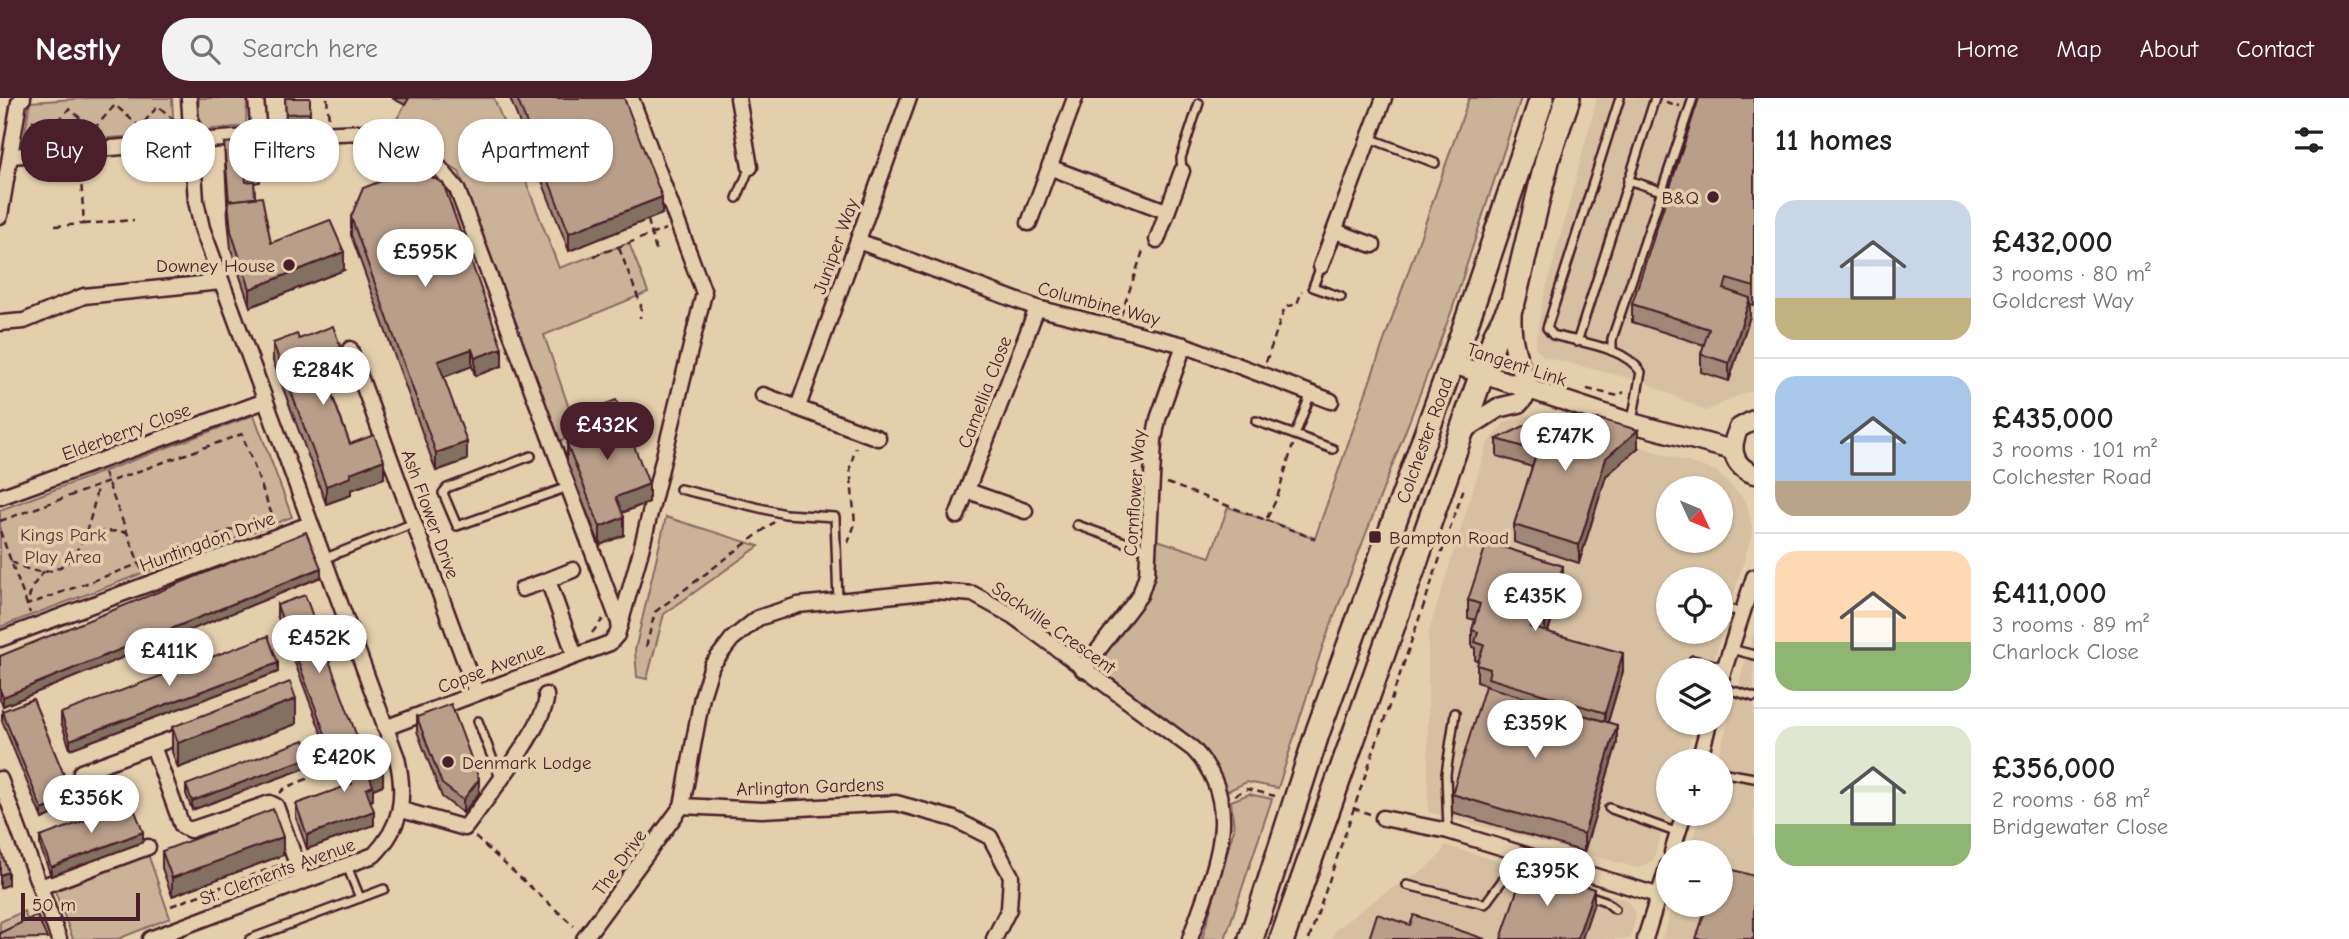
<!DOCTYPE html>
<html lang="en">
<head>
<meta charset="utf-8">
<style>
  :root { --surface:#fff; --page:#f2f2f2; --text:#202124; --muted:#757577; --line:#e0e0e0; --accent:#4a1f2b }
  body { margin:0; font-family:"Comic Neue",sans-serif; background:var(--page); color:var(--text); height:100vh; display:flex; flex-direction:column; font-size:26px; white-space:nowrap }
  * { box-sizing:border-box; margin:0 }
  p { font-size:23px; color:var(--muted) }
  .icon { flex:none; width:38px; height:38px; fill:none; stroke:currentColor; stroke-width:2; stroke-linecap:round; stroke-linejoin:round }
  .map { position:relative; flex:1; overflow:hidden }
  .panel { display:flex; flex-direction:column; background:var(--surface); width:595px }
  .panel>* { flex:none }
  .top-card { position:absolute; left:21px; top:21px; width:665px; height:63px; display:flex; gap:14px }
  .needle { width:46px; rotate:134deg }
  .tools { position:absolute; left:1656px; top:378px; display:grid; gap:14px }
  .tools a { display:grid; place-items:center; width:77px; height:77px; border-radius:50%; background:var(--surface); box-shadow:0 2px 5px #0004; font-size:35px }
  .scale { position:absolute; left:21px; bottom:18px; width:119px; box-sizing:border-box; padding-left:7px; border:4px solid #4a1f2b; border-top:0; font-size:19px; line-height:24px; white-space:nowrap; color:#4a1f2b; -webkit-text-stroke:5px #e4cfad; paint-order:stroke }
  .price { position:absolute; translate:-50% -60px; padding:0 16px; border-radius:24px; background:#fff; color:#222; font-size:23px; line-height:46px; filter:drop-shadow(0 2px 4px #0008) }
  .price::after { content:''; position:absolute; left:50%; top:42px; width:21px; height:16px; margin-left:-10px; background:inherit; clip-path:polygon(0 0,100% 0,50% 100%) }
  .price.on { background:var(--accent); color:#fff }
  ul { padding:0; list-style:none }
  li { display:flex; align-items:center; gap:21px; height:175px; padding:0 21px }
  li+li { border-top:2px solid var(--line) }
  li span { display:grid; place-items:center; flex:none; width:196px; height:140px; border-radius:21px; color:#555 }
  li>.icon { margin-inline-start:auto }
  span .icon { width:84px; height:84px; fill:#fffc; stroke-width:1 }
  li b { font-size:30px }
  h2 { display:flex; justify-content:space-between; align-items:center; height:84px; padding:0 21px; font-size:30px }
  .tag { padding:0 24px; border-radius:28px; background:var(--surface); box-shadow:0 2px 5px #0004; font-size:24px; line-height:63px }
  .tag.on { background:var(--accent); color:#fff }
  header { display:flex; align-items:center; gap:42px; box-sizing:border-box; height:98px; padding:0 35px; background:var(--accent); color:#fff }
  header strong { font-size:33px }
  nav { display:flex; gap:38px; margin-inline-start:auto; font-size:24px }
  .search { width:490px; height:63px; background:var(--page); display:flex; align-items:center; gap:18px; box-sizing:border-box; padding:0 24px; border-radius:28px; color:var(--muted); font-size:26px }
  main { display:flex; flex:1; min-height:0 }
  .map>svg:first-child { display:block }
  .built { fill:#d7c0a2; fill-rule:evenodd }
  .green { fill:#cbb398; stroke:#8a6962; stroke-width:2 }
  .lines { fill:none; stroke-linecap:round; stroke-linejoin:round }
  .service-casing { stroke:#4a1f2b; stroke-width:12 }
  .minor-casing { stroke:#4a1f2b; stroke-width:19 }
  .tertiary-casing { stroke:#4a1f2b; stroke-width:23 }
  .trunk-casing { stroke:#4a1f2b; stroke-width:28 }
  .path { stroke:#4a1f2b; stroke-width:2.5; stroke-dasharray:7 5; stroke-linecap:butt }
  .service { stroke:#e4cfad; stroke-width:7 }
  .minor { stroke:#e4cfad; stroke-width:14 }
  .tertiary { stroke:#e4cfad; stroke-width:18 }
  .trunk { stroke:#e4cfad; stroke-width:23 }
  .wall { fill:#9f8876; stroke:#4a1f2b; stroke-width:2 }
  .shaded-wall { fill:#826f60; stroke:#4a1f2b; stroke-width:2 }
  .building { fill:#b99e89; stroke:#4a1f2b; stroke-width:2 }
  .poi-dot { fill:#4a1f2b; stroke:#e4cfad; stroke-width:2.5 }
  .labels { text-anchor:middle; stroke-width:7; stroke-linejoin:round; paint-order:stroke }
  .poi-label { font-size:19px; fill:#4a1f2b; stroke:#e4cfad; text-anchor:end }
  .street-label { font-size:19px; fill:#4a1f2b; stroke:#e4cfad }
  .park-label { font-size:19px; fill:#5d353b; stroke:#e4cfad }
</style>
</head>
<body>
<header>
<strong>Nestly</strong>
<div class="search"><svg class="icon" aria-label="search" viewBox="0 0 24 24"><circle cx="10" cy="10" r="6"/><path d="M15 15l6 6"/></svg>Search here</div>
<nav><a>Home</a><a>Map</a><a>About</a><a>Contact</a></nav>
</header>
<main>
<div class="map">
<svg width="1754" height="841" viewBox="0 0 1754 841">
  <rect width="100%" height="100%" fill="#e4cfad"/>
  <filter id="ink" filterUnits="userSpaceOnUse"><feTurbulence type="fractalNoise" baseFrequency=".0143" numOctaves="2"/><feDisplacementMap in="SourceGraphic" scale="14" xChannelSelector="R" yChannelSelector="G"/><feConvolveMatrix kernelMatrix="1 2 1 2 8 2 1 2 1" color-interpolation-filters="sRGB"/></filter>
  <g filter="url(#ink)">
    <!-- built -->
    <g class="built">
      <polygon points="1597,0 1754,0 1754,294 1746,294 1706,313 1644,284 1544,259 1535,249 1540,214"/>
      <path d="M1524,317l22,2 170,54 30,30 7,30 -42,139h-43v53h27l-12,38h-15v50l-15,50 -15,7 -210,-56v-178l59,-190 17,-21zM1668,390h52v53h-52zM1668,481h52v53h-52z"/>
      <polygon points="1754,533 1754,841 1662,841 1673,807 1720,807 1720,754 1689,754 1701,716 1720,716 1720,663 1717,663"/>
      <polygon points="1445,747 1627,802 1636,816 1630,841 1332,841 1335,832 1384,795 1424,772 1442,755"/>
    </g>
    <!-- green -->
    <g class="green">
      <polygon points="91,0 172,0 174,35 32,46 24,41 30,4"/>
      <polygon points="199,0 247,0 246,28 203,32 198,13"/>
      <polygon points="409,0 494,0 559,170 629,145 648,194 544,237 571,316 567,318 573,337 560,343 459,74 391,31"/>
      <polygon points="1469,0 1521,0 1452,212 1322,550 1278,690 1247,684 1221,696 1208,667 1083,572 1140,497 1151,440 1210,459 1228,409 1315,440"/>
      <polygon points="254,317 292,419 0,529 0,412"/>
      <polygon points="666,419 759,448 664,516 647,581 637,579 635,552"/>
      <polygon points="1249,696 1272,701 1225,841 1202,841 1234,731 1231,703"/>
      <polygon points="148,756 170,820 118,841 73,841 55,793"/>
      <polygon points="24,813 31,832 0,841 0,824"/>
    </g>
    <g class="lines">
      <defs>
        <g id="service">
          <path d="M1620,0l-73,230 6,7c28,8 70,11 88,37l-9,49"/>
          <polyline points="1369,40 1435,65"/>
          <polyline points="1182,73 1181,60 1199,5"/>
          <polyline points="1628,82 1661,93"/>
          <polyline points="737,100 750,69"/>
          <polyline points="1321,168 1313,189 1341,199"/>
          <polyline points="1577,244 1655,0"/>
          <polyline points="1612,253 1612,241 1693,0"/>
          <polyline points="1311,295 1295,337 1333,351"/>
          <polyline points="1256,323 1295,337"/>
          <polyline points="531,358 447,390 443,395 457,428 568,389"/>
          <polyline points="680,391 785,416 835,419 838,504"/>
          <polyline points="1077,427 1150,453"/>
          <polyline points="323,461 414,425"/>
          <polyline points="1720,508 1742,515"/>
          <polyline points="1731,551 1754,557"/>
          <polyline points="1693,562 1724,569"/>
          <polyline points="1720,589 1754,599"/>
          <polyline points="478,623 500,680"/>
          <polyline points="1720,674 1754,680"/>
          <polyline points="1609,710 1678,735"/>
          <polyline points="1448,733 1446,676 1455,615"/>
          <polyline points="347,768 360,800 384,791"/>
          <polyline points="1407,787 1485,806 1510,772 1530,779"/>
          <polyline points="1585,796 1605,803 1615,811"/>
          <polyline points="250,841 360,800"/>
        </g>
        <g id="minor">
          <polyline points="256,0 259,38"/>
          <polyline points="738,0 750,69"/>
          <polyline points="12,58 259,38 366,34 439,69 457,91 620,527"/>
          <polyline points="1049,69 1166,113"/>
          <polyline points="0,118 19,4 23,0"/>
          <polyline points="1029,125 1075,0"/>
          <polyline points="1335,133 1373,147"/>
          <polyline points="1157,142 1182,73"/>
          <polyline points="858,143 1037,210 1184,247 1331,303"/>
          <polyline points="1321,168 1384,0"/>
          <polyline points="0,225 24,223 84,198 221,184"/>
          <polyline points="350,251 476,594"/>
          <polyline points="763,297 878,340"/>
          <polyline points="798,309 909,0"/>
          <polyline points="968,393 1025,413"/>
          <polyline points="0,399 265,303"/>
          <polyline points="957,418 1037,210"/>
          <polyline points="573,472 548,482 575,558"/>
          <polyline points="522,491 548,482"/>
          <polyline points="0,541 310,426"/>
          <polyline points="1083,572 1140,497 1147,476 1154,342 1158,321 1184,247"/>
          <polyline points="1720,584 1754,479"/>
          <polyline points="385,630 610,545 617,537 640,456 704,195 631,0"/>
          <polyline points="153,648 182,728 190,732 270,705 276,708 303,783"/>
          <polyline points="1699,663 1709,625"/>
          <polyline points="81,674 188,635"/>
          <polyline points="0,681 59,841"/>
          <polyline points="682,708 762,712 896,705 954,721 990,739 1011,778 1009,811 994,841"/>
          <path d="M402,712l63,18c16,-22 86,-110 81,-133"/>
          <polyline points="1383,720 1448,733 1657,797"/>
          <polyline points="1672,754 1684,716"/>
          <polyline points="40,789 148,749"/>
          <path d="M150,841l224,-84c28,-29 32,-58 23,-97l-195,-530 -6,-27 -7,-103"/>
          <path d="M584,841l98,-133 20,-109 10,-32 20,-26 26,-21 40,-13 137,-14 38,3 40,22 180,133c55,58 19,124 -3,190"/>
          <polyline points="1645,841 1668,767"/>
        </g>
        <g id="tertiary">
          <path d="M1512,211c-3,30 6,54 18,81"/>
          <polyline points="1450,265 1632,325 1732,352"/>
          <path d="M1754,322l-15,8c-10,19 -7,38 15,46"/>
          <polyline points="1462,333 1498,310 1519,305 1530,292"/>
        </g>
        <g id="trunk">
          <path id="s1" d="M1251,841l67,-208 148,-407 76,-226"/>
          <polyline points="1282,841 1496,236 1513,204 1548,59 1568,0"/>
        </g>
      </defs>
      <!-- service casing -->
      <use href="#service" class="service-casing"/>
      <!-- minor casing -->
      <use href="#minor" class="minor-casing"/>
      <!-- tertiary casing -->
      <use href="#tertiary" class="tertiary-casing"/>
      <!-- trunk casing -->
      <use href="#trunk" class="trunk-casing"/>
      <!-- path -->
      <g class="path">
        <polyline points="327,0 329,22"/>
        <polyline points="1666,4 1680,8"/>
        <polyline points="32,22 47,35 69,11 94,31 115,7 140,29 158,8 175,23"/>
        <polyline points="648,122 657,157"/>
        <polyline points="84,126 134,122"/>
        <polyline points="55,128 84,126 80,66"/>
        <polyline points="619,150 641,207 640,220"/>
        <polyline points="594,158 666,131"/>
        <polyline points="1121,217 1144,150"/>
        <polyline points="1266,264 1285,209 1297,206 1302,193"/>
        <polyline points="1587,291 1618,298 1624,294"/>
        <polyline points="104,375 142,473"/>
        <polyline points="1167,385 1266,422 1277,400 1293,347"/>
        <polyline points="1266,422 1315,441"/>
        <polyline points="0,423 242,336 272,417 27,507 32,489 45,472"/>
        <polyline points="0,433 30,515"/>
        <polyline points="86,439 106,433 127,434"/>
        <polyline points="848,445 855,426 850,369 856,349"/>
        <path d="M11,463c59,37 80,-30 86,-75"/>
        <polyline points="592,535 603,521"/>
        <polyline points="646,549 655,514 774,424"/>
        <polyline points="280,695 285,690 343,666"/>
        <polyline points="1235,697 1247,691 1275,698"/>
        <polyline points="1353,710 1370,716"/>
        <polyline points="475,739 574,828"/>
        <polyline points="171,808 282,766"/>
        <polyline points="1309,841 1465,387"/>
      </g>
      <!-- service -->
      <use href="#service" class="service"/>
      <!-- minor -->
      <use href="#minor" class="minor"/>
      <!-- tertiary -->
      <use href="#tertiary" class="tertiary"/>
      <!-- trunk -->
      <use href="#trunk" class="trunk"/>
    </g>
    <!-- wall -->
    <g class="wall">
      <polygon points="285,0 310,0 310,24 286,25"/>
      <polygon points="392,0 409,0 405,7"/>
      <polygon points="510,0 624,0 662,116 569,153"/>
      <polygon points="1754,0 1754,207 1750,206 1750,218 1729,283 1701,274 1701,256 1704,247 1632,224 1632,206"/>
      <polygon points="224,45 260,70 260,84 254,85 255,100 271,145 344,172 250,209 231,151 228,121"/>
      <polygon points="351,119 502,268 475,278 472,268 444,279 467,362 436,373 351,137"/>
      <polygon points="299,241 342,271 325,277 350,346 384,380 351,392 351,397 326,406 273,263 273,245"/>
      <polygon points="582,315 649,404 622,415 624,437 600,447 567,364 567,346 584,339 582,333"/>
      <polygon points="1497,341 1638,350 1606,378 1579,465 1514,444 1514,427 1532,369 1497,358"/>
      <polygon points="321,479 3,608 0,602 0,558"/>
      <polygon points="1563,486 1548,534 1623,573 1608,624 1617,645 1584,754 1452,714 1452,696 1488,588 1477,584 1477,567 1479,563 1475,562 1475,550 1472,549 1472,532 1475,522 1468,520 1468,502"/>
      <polygon points="277,507 360,651 383,687 373,691 373,702 370,703 374,727 307,751 296,720 296,706 348,688 342,671 342,663 333,666 277,517"/>
      <polygon points="278,574 70,651 61,624 61,615"/>
      <polygon points="2,613 73,708 42,721 2,623"/>
      <polygon points="417,619 479,695 463,715 442,699 417,633"/>
      <polygon points="296,626 178,670 172,654 172,629"/>
      <polygon points="311,668 192,712 186,696 186,687"/>
      <polygon points="40,739 143,744 51,778 40,748"/>
      <polygon points="162,753 283,757 172,798 162,770"/>
    </g>
    <!-- shaded-wall -->
    <g class="shaded-wall">
      <polygon points="662,99 662,116 569,153 569,135"/>
      <polygon points="344,154 344,172 250,209 250,191"/>
      <polygon points="1750,200 1750,218 1729,283 1729,265"/>
      <polygon points="502,250 502,268 475,278 475,260"/>
      <polygon points="472,251 472,268 438,281 438,263"/>
      <polygon points="342,253 342,271 319,279 319,262"/>
      <polygon points="1638,332 1638,350 1606,378 1579,465 1579,447 1606,360"/>
      <polygon points="467,344 467,362 436,373 436,355"/>
      <polygon points="384,362 384,380 351,392 351,397 326,406 326,388 350,375"/>
      <polygon points="649,386 649,404 616,417 616,399"/>
      <polygon points="624,419 624,437 600,447 600,429"/>
      <polygon points="1563,468 1563,486 1545,542 1545,525"/>
      <polygon points="321,470 321,479 3,608 3,599"/>
      <polygon points="1623,555 1623,573 1605,633 1605,615"/>
      <polygon points="278,565 278,574 70,651 70,642"/>
      <polygon points="296,601 296,626 178,670 178,645"/>
      <polygon points="1617,627 1617,645 1584,754 1584,736"/>
      <polygon points="360,647 360,656 342,658 342,663 333,666 333,657"/>
      <polygon points="311,659 311,668 192,712 192,703"/>
      <polygon points="383,674 383,687 373,691 373,702 366,705 366,691 370,679"/>
      <polygon points="479,681 479,695 463,715 463,702"/>
      <polygon points="73,699 73,708 42,721 42,712"/>
      <polygon points="374,713 374,727 307,751 307,737"/>
      <polygon points="143,734 143,744 51,778 51,769"/>
      <polygon points="283,739 283,757 172,798 172,780"/>
      <polygon points="8,774 8,787 0,790 0,777"/>
      <polygon points="1594,791 1594,805 1582,841 1577,841"/>
    </g>
    <!-- building -->
    <g class="building">
      <polygon points="285,0 310,0 310,15 286,16"/>
      <polygon points="517,0 624,0 662,99 569,135"/>
      <polygon points="1699,0 1754,0 1754,189 1727,181 1724,191 1750,200 1729,265 1701,256 1709,231 1632,206"/>
      <polygon points="258,42 260,70 245,72 246,84 254,83 255,100 229,103 224,45"/>
      <polygon points="415,70 443,85 502,250 475,260 472,251 438,263 467,344 436,355 351,119 363,90"/>
      <polygon points="262,99 271,145 330,122 344,154 250,191 231,133 228,103"/>
      <polygon points="333,228 342,253 319,262 350,346 374,337 384,362 350,375 351,379 326,388 273,245 297,236 299,241"/>
      <polygon points="616,302 649,386 616,399 624,419 600,429 567,346 590,337 582,315"/>
      <polygon points="1558,321 1599,321 1638,332 1606,360 1579,447 1514,427 1537,353 1497,341 1524,328"/>
      <polygon points="306,434 321,470 3,599 0,592 0,558"/>
      <polygon points="1487,444 1563,468 1545,525 1533,521 1530,529 1623,555 1605,615 1488,580 1490,571 1477,567 1484,547 1475,544 1478,534 1472,532 1480,506 1468,502"/>
      <polygon points="305,497 360,647 333,657 277,507"/>
      <polygon points="268,538 278,565 70,642 61,615"/>
      <polygon points="290,584 296,601 178,645 172,629"/>
      <polygon points="1485,588 1617,627 1584,736 1452,696"/>
      <polygon points="33,601 73,699 42,712 2,613"/>
      <polygon points="451,606 479,681 463,702 442,686 417,619"/>
      <polygon points="304,642 311,659 192,703 186,687"/>
      <polygon points="373,646 383,674 370,679 373,688 366,691 374,713 307,737 296,706 352,686 342,658"/>
      <polygon points="132,705 143,734 51,769 40,739"/>
      <polygon points="273,711 283,739 172,780 162,753"/>
      <polygon points="0,750 8,774 0,777"/>
      <polygon points="1525,768 1594,791 1577,841 1501,841"/>
      <polygon points="1720,768 1754,778 1754,841 1696,841 1707,807 1720,807"/>
      <polygon points="1377,816 1410,827 1414,817 1485,841 1369,841"/>
      <polygon points="37,817 47,840 0,841 0,835"/>
    </g>
  </g>
  <!-- markers -->
  <g class="poi-dot">
    <circle cx="1713" cy="99" r="7"/>
    <circle cx="289" cy="167" r="7"/>
    <rect x="1368" y="432" width="14" height="14" rx="3.5"/>
    <circle cx="448" cy="664" r="7"/>
  </g>
  <g class="labels">
    <!-- poi labels -->
    <g class="poi-label">
      <text x="1699" y="106">B&amp;Q</text>
      <text x="275" y="174">Downey House</text>
      <text x="1389" y="446" text-anchor="start">Bampton Road</text>
      <text x="462" y="671" text-anchor="start">Denmark Lodge</text>
    </g>
    <!-- street labels -->
    <g class="street-label">
      <text transform="translate(835 148) rotate(-70)" y="7">Juniper Way</text>
      <text transform="translate(1099 205) rotate(15)" y="7">Columbine Way</text>
      <text transform="translate(1517 266) rotate(18)" y="7">Tangent Link</text>
      <text transform="translate(984 294) rotate(-69)" y="7">Camellia Close</text>
      <text transform="translate(126 333) rotate(-20)" y="7">Elderberry Close</text>
      <text dy="7" stroke="none"><textPath href="#s1" startOffset="528">Colchester Road</textPath></text>
      <text transform="translate(1134 395) rotate(-86)" y="7">Cornflower Way</text>
      <text transform="translate(431 416) rotate(70)" y="7">Ash Flower Drive</text>
      <text transform="translate(207 443) rotate(-20)" y="7">Huntingdon Drive</text>
      <text transform="translate(1054 529) rotate(35)" y="7">Sackville Crescent</text>
      <text transform="translate(491 569) rotate(-21)" y="7">Copse Avenue</text>
      <text transform="translate(810 688) rotate(-2)" y="7">Arlington Gardens</text>
      <text transform="translate(619 764) rotate(-54)" y="7">The Drive</text>
      <text transform="translate(277 773) rotate(-20)" y="7">St. Clements Avenue</text>
    </g>
    <!-- park labels -->
    <g class="park-label">
      <text x="63" y="443">Kings Park<tspan x="63" dy="22">Play Area</tspan></text>
    </g>
  </g>
</svg>
<div class="tools">
<a><svg class="needle" viewBox="-14 -14 28 28"><path d="M0-13l5 13h-10z" fill="#e53935"/><path d="M0 13l5-13h-10z" fill="#757577"/></svg></a>
<a><svg class="icon" aria-label="locate" viewBox="0 0 24 24"><circle cx="12" cy="12" r="6"/><path d="M12 2v4M12 18v4M2 12h4M18 12h4"/></svg></a>
<a><svg class="icon" aria-label="layers" viewBox="0 0 24 24"><path d="M12 4l9 5-9 5-9-5zM3 14l9 5 9-5"/></svg></a>
<a>+</a>
<a>−</a>
</div>
<div class="scale">50 m</div>
<b class="price" style="left:425px;top:191px">£595K</b>
<b class="price" style="left:323px;top:309px">£284K</b>
<b class="price on" style="left:607px;top:364px">£432K</b>
<b class="price" style="left:1565px;top:375px">£747K</b>
<b class="price" style="left:1535px;top:535px">£435K</b>
<b class="price" style="left:319px;top:577px">£452K</b>
<b class="price" style="left:169px;top:590px">£411K</b>
<b class="price" style="left:1535px;top:662px">£359K</b>
<b class="price" style="left:344px;top:696px">£420K</b>
<b class="price" style="left:91px;top:737px">£356K</b>
<b class="price" style="left:1547px;top:810px">£395K</b>
<div class="top-card">
<a class="tag on">Buy</a>
<a class="tag">Rent</a>
<a class="tag">Filters</a>
<a class="tag">New</a>
<a class="tag">Apartment</a>
</div>
</div>
<section class="panel">
<h2>11 homes<svg class="icon" aria-label="filters" viewBox="0 0 24 24"><path d="M4 7h16M4 17h16"/><circle cx="9" cy="7" r="2"/><circle cx="15" cy="17" r="2"/></svg></h2>
<ul>
<li><span style="background:linear-gradient(#c9d6e8 70%,#c2b280 0)"><svg class="icon" aria-label="home" viewBox="0 0 24 24"><path d="M3 11l9-7 9 7M6 9v11h12V9"/></svg></span><div><b>£432,000</b><p>3 rooms · 80 m²</p><p>Goldcrest Way</p></div></li>
<li><span style="background:linear-gradient(#a9c7e8 75%,#b9a48a 0)"><svg class="icon" aria-label="home" viewBox="0 0 24 24"><path d="M3 11l9-7 9 7M6 9v11h12V9"/></svg></span><div><b>£435,000</b><p>3 rooms · 101 m²</p><p>Colchester Road</p></div></li>
<li><span style="background:linear-gradient(#ffd9b3 65%,#8fb573 0)"><svg class="icon" aria-label="home" viewBox="0 0 24 24"><path d="M3 11l9-7 9 7M6 9v11h12V9"/></svg></span><div><b>£411,000</b><p>3 rooms · 89 m²</p><p>Charlock Close</p></div></li>
<li><span style="background:linear-gradient(#dfe7d0 70%,#8fb573 0)"><svg class="icon" aria-label="home" viewBox="0 0 24 24"><path d="M3 11l9-7 9 7M6 9v11h12V9"/></svg></span><div><b>£356,000</b><p>2 rooms · 68 m²</p><p>Bridgewater Close</p></div></li>
</ul>
</section>
</main>
</body>
</html>
